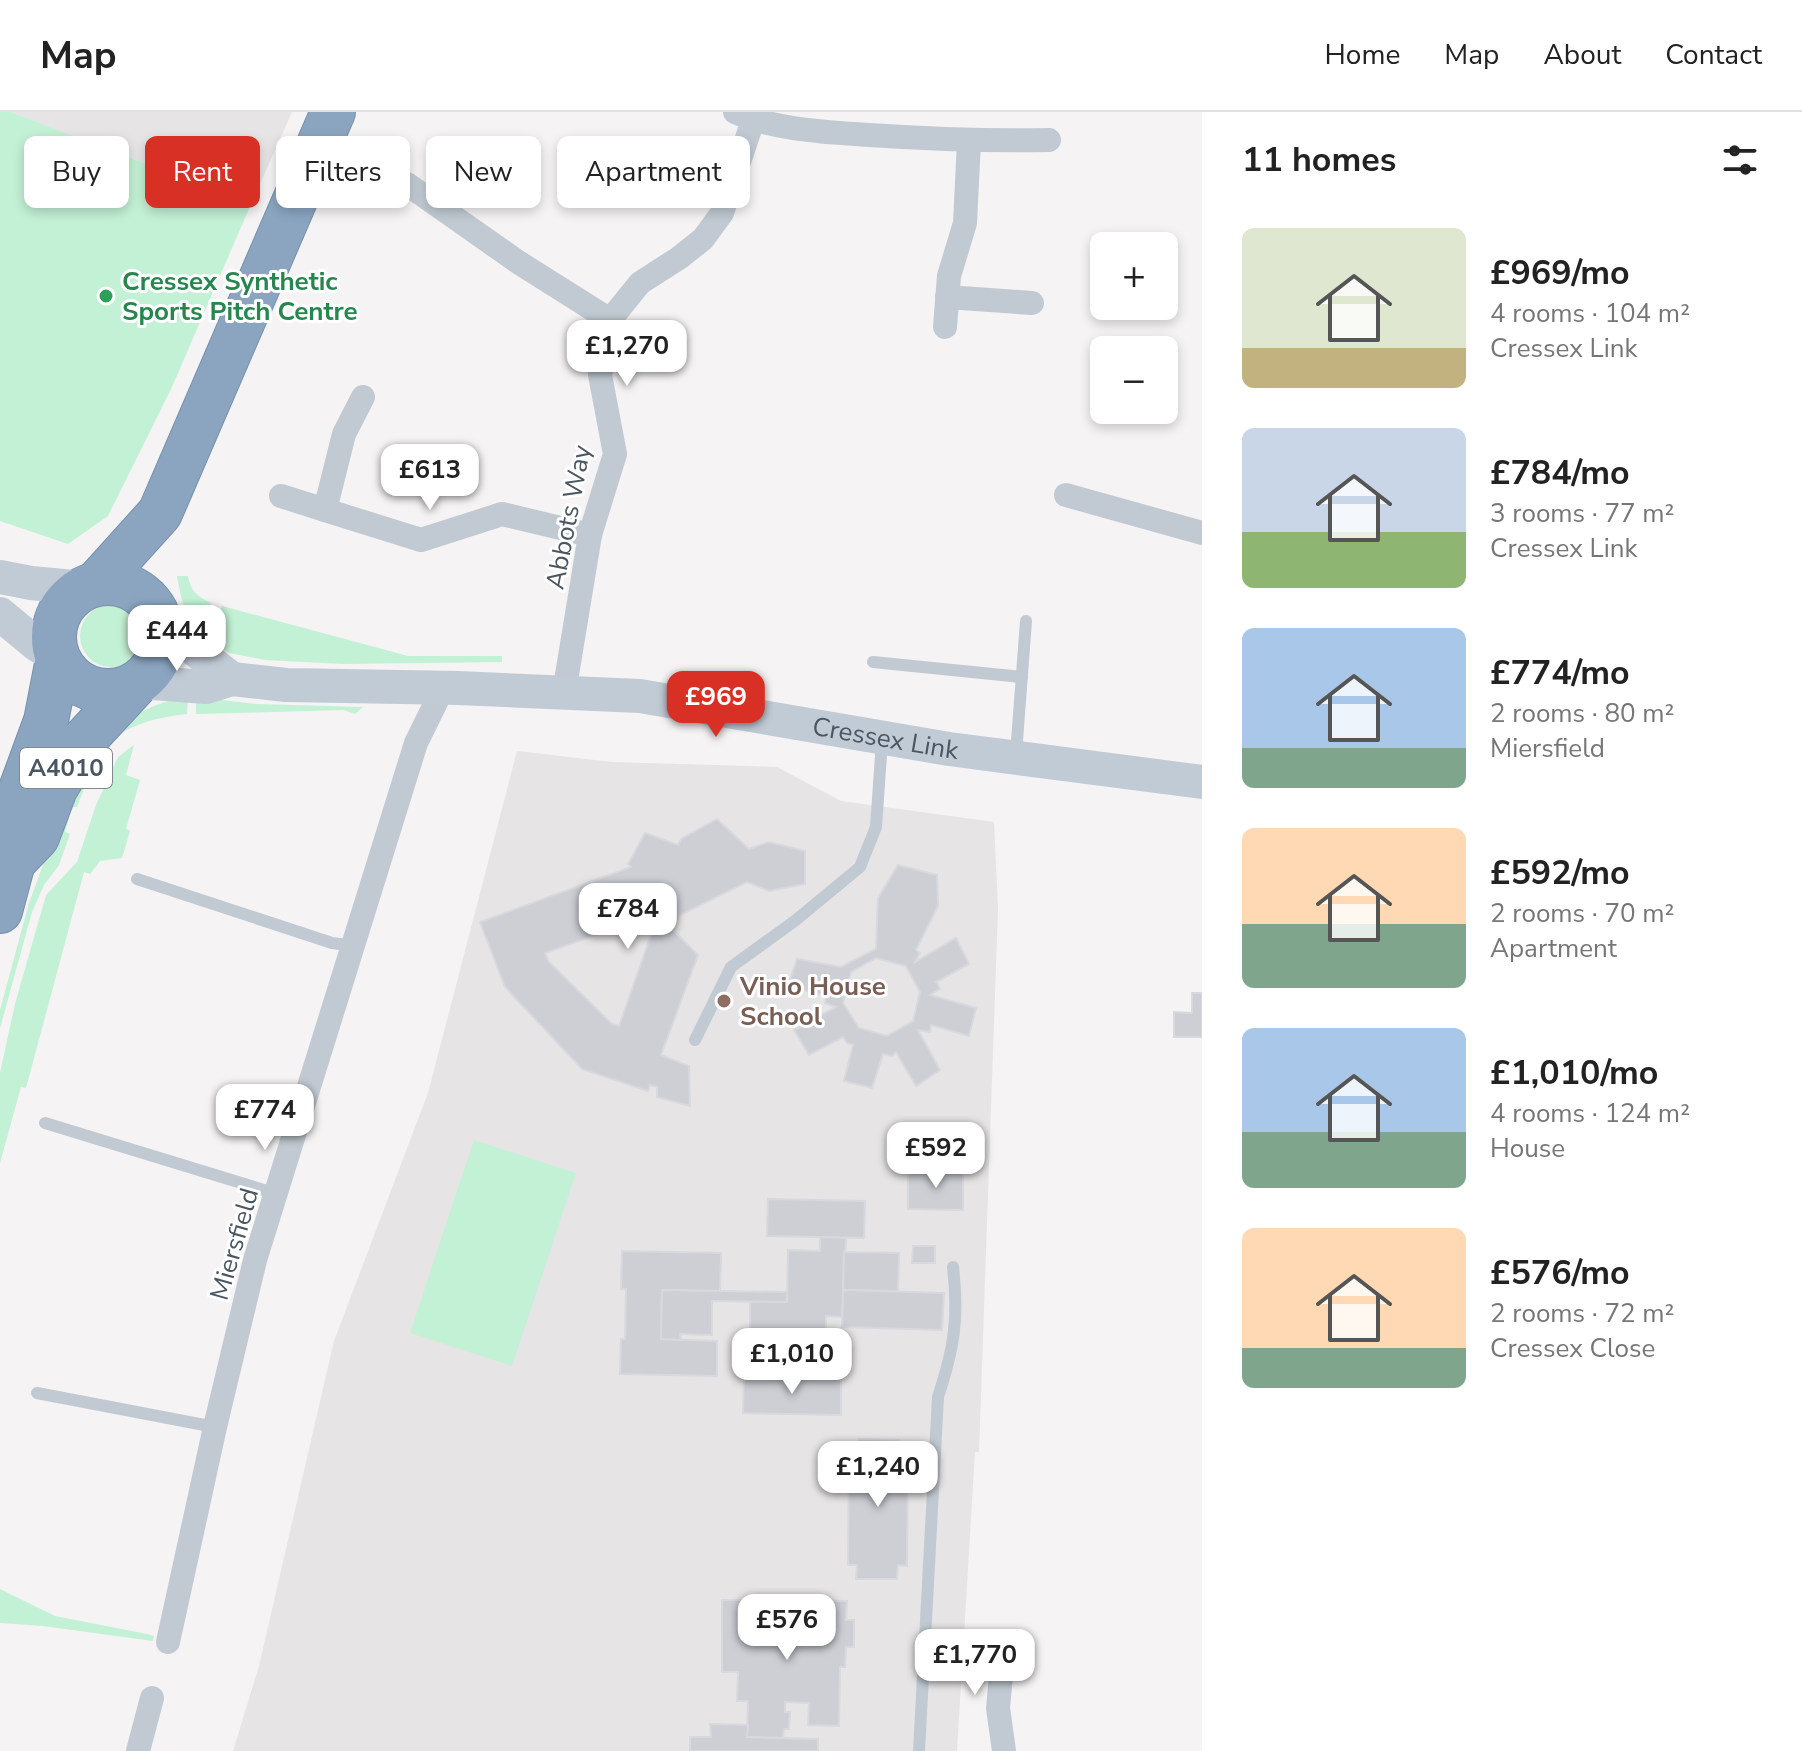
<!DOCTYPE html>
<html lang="en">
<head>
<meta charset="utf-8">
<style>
  :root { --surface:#fff; --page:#f2f2f2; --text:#222; --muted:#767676; --line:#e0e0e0; --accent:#d93025 }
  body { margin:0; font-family:"Nunito Sans",sans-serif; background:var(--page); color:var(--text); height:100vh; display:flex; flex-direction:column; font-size:30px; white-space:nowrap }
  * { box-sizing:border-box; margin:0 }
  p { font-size:26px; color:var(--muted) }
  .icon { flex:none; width:44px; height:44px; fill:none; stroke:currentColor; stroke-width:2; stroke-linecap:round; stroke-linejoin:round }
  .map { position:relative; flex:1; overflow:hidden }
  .side { display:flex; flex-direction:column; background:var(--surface); width:600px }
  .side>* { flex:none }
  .guide { position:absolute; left:24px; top:24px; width:760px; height:72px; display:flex; gap:16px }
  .controls { position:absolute; left:1090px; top:120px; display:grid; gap:16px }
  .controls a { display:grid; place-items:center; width:88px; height:88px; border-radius:12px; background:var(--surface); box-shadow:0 4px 12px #0003; font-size:40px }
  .price { position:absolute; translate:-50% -68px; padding:0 18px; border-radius:16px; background:#fff; color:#222; font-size:26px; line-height:52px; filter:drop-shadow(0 2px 4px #0008) }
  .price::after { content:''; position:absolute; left:50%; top:48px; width:24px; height:18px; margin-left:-12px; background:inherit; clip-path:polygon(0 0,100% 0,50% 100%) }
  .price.on { background:var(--accent); color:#fff }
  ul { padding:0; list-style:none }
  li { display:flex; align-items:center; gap:24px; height:200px; padding:0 40px }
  li span { display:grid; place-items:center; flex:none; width:224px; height:160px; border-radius:12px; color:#555 }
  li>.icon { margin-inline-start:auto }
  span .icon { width:96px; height:96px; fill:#fffc; stroke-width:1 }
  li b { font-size:34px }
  h2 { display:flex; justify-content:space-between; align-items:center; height:96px; padding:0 40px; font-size:34px }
  .chip { padding:0 28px; border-radius:12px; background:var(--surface); box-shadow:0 4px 12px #0003; font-size:28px; line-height:72px }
  .chip.on { background:var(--accent); color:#fff }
  header { display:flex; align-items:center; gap:48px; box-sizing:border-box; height:112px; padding:0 40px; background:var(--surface); border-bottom:2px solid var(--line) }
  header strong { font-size:38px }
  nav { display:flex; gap:44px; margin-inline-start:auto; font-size:28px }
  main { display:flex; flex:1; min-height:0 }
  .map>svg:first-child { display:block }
  .education { fill:#e6e4e5 }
  .green { fill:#c3f1d5 }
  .building { fill:#cdcfd5; stroke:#d7d9de; stroke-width:2; fill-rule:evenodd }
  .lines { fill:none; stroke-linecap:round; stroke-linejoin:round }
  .highway-casing { stroke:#7690ad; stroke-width:46 }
  .lane { stroke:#c1cad2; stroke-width:12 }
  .street { stroke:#c1cad2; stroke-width:24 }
  .secondary { stroke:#c1cbd6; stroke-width:34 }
  .highway { stroke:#8ba5c1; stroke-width:44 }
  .leisure-dot { fill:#2e9e5b; stroke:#fff; stroke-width:3 }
  .education-dot { fill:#8d6e63; stroke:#fff; stroke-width:3 }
  .labels { text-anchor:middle; stroke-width:6; stroke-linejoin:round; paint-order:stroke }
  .shield { fill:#fff; stroke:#808990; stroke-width:2 }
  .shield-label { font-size:24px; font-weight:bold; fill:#4a5661 }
  .leisure-label { font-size:26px; font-weight:bold; fill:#27864d; stroke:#fff; text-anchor:start }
  .street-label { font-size:26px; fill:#4a5661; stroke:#fff }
  .education-label { font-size:26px; font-weight:bold; fill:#785e54; stroke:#fff; text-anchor:start }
</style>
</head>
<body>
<header>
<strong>Map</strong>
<nav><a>Home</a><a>Map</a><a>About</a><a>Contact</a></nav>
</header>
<main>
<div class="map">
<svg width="1202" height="1639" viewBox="0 0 1202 1639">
  <rect width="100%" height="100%" fill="#f5f3f3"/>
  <!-- education -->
  <g class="education">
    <polygon points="11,0 292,0 251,92"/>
    <polygon points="517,639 612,650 777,655 841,689 994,710 998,796 979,1340 975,1340 957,1639 233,1639 259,1554 334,1229 428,981"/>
  </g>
  <!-- green -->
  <g class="green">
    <polygon points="0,0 11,0 251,92 172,275 108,404 68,432 0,409"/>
    <path d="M177,464h11c2,15 10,21 23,27l-9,28c-18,-14 -21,-33 -25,-55z"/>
    <circle cx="111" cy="524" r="31"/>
    <polygon points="222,494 408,544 502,544 502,550 342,552 265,548 229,541 207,527"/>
    <polygon points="196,585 257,592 363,595 355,602 344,598 196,602"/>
    <path d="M185,586l3,1 -1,15c-28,3 -60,10 -80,31 -13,13 -23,45 -30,62h-11c5,-11 8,-24 14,-35 19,-36 63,-70 105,-74z"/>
    <polygon points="134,633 126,663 140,668 126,717 130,719 122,746 100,749 90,762 84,760 26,976 21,975 0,1051 0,961 15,892 46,783 77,750 96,693 118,645"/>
    <polygon points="61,704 69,706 65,720 70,722 59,753 44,773 32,800 0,916 0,898 29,791"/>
    <polygon points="474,1028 576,1061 512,1254 410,1221"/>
    <polygon points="0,1477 55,1504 147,1522 154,1524 153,1529 43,1514 0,1511"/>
  </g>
  <!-- building -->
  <g class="building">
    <path d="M717,707l32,30 20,-7 36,9v33l-36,7 -22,-9 -67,33 -6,16 24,24 -37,100 28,11 1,40 -33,-9v-10l-7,-2 -2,6 -66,-22 -77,-82 -25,-65 151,-55 -3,-3 17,-31 33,12 3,-6zM651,803l6,3 -38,108 -7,-2 -63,-62 -4,-9z"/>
    <path d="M898,753l39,10 1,31 -22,44 4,3 -5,9 41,-24 13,26 -33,18 4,7 -10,6 46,13 -7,28 -38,-11 -1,7 -12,-2 22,40 -24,16 -20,-34 -4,4 -9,-2 -11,34 -28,-7 9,-36 -6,-2 -4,-6 -34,18 -15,-25 42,-23 -11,-4 1,-7 -38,-10 9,-27 44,8 35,-18 2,-51zM876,846l30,8 14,26 -7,29 -26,15 -28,-8 -16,-25 8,-31z"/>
    <polygon points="1192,881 1202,881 1202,925 1174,925 1174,900 1192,901"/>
    <polygon points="908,1059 963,1060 963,1098 908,1097"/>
    <polygon points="768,1087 865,1089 864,1126 767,1124"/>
    <polygon points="820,1125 846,1126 842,1205 826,1204 825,1265 768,1264 769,1225 750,1225 750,1189 787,1190 788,1138 820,1139"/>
    <polygon points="913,1134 935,1134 935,1151 912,1151"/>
    <polygon points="622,1139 721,1141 720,1179 662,1178 661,1227 717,1229 717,1264 620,1262 621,1227 625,1227 626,1177 621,1177"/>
    <polygon points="844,1140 899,1141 898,1179 843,1178"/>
    <polygon points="662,1178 787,1180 787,1190 712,1189 712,1223 680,1222 681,1228 661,1227"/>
    <polygon points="843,1178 944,1181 942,1218 842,1215"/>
    <polygon points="744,1264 841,1266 841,1303 743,1301"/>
    <polygon points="859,1327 899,1328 899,1341 908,1342 907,1454 898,1453 897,1467 856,1467 857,1453 848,1453 849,1341 859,1341"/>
    <polygon points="722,1488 743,1488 742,1505 785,1506 786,1488 847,1489 846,1508 854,1508 854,1535 846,1535 845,1555 840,1555 839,1614 808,1613 809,1591 785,1590 785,1600 790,1600 789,1617 784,1617 783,1626 747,1625 748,1589 737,1589 738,1560 722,1560"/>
    <polygon points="710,1612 748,1613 747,1625 818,1627 818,1639 690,1639 690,1625 711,1625"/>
  </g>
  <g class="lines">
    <defs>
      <g id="highway">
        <circle cx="108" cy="525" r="54"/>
        <polyline points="96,472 160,401 333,0"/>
        <polyline points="13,750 37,725 55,677 85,627 135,573"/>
        <polyline points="0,799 13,750 6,718 46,609 58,547"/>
      </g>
    </defs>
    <!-- highway casing -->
    <use href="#highway" class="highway-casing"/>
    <!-- lane -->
    <g class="lane">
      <polyline points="444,99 474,33"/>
      <polyline points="873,550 1022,565"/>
      <polyline points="1016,642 1026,509"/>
      <polyline points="137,767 332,831 355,834"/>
      <polyline points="695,928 731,855 796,808 860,755 876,715 882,629"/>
      <polyline points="45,1011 277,1082"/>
      <polyline points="37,1281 215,1315"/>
      <path d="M919,1639l19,-354c16,-49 21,-78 15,-130"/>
    </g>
    <!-- street -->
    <g class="street">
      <path d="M735,0c40,18 90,20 134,23 60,4 119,6 180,5"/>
      <polyline points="407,72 518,150 610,208"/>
      <polyline points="947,185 1032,191"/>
      <polyline points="945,215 949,164 965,111 969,29"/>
      <polyline points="363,285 344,322 325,398 421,428 502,402 590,423"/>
      <polyline points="1066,383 1202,421"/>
      <polyline points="281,384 325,398"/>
      <polyline points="564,581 590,423 615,342 600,263 610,208 640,171 679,146 703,127 722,101 753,8"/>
      <polyline points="168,1530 215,1315 255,1148 416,631 443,576"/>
      <polyline points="138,1639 152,1586"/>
      <polyline points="1004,1639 998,1596 1004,1530"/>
    </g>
    <!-- secondary -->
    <g class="secondary">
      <polyline points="0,465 31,471 85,476"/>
      <polyline points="0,502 36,532 57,545"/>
      <polyline points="161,511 232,567"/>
      <path id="s1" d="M139,570l67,5 26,-8 54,6 172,3 182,8 309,53 253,33"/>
    </g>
    <!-- highway -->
    <use href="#highway" class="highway"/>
  </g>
  <!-- markers -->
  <circle class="leisure-dot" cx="106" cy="184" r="8"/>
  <circle class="education-dot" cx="724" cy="889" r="8"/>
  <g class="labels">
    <!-- shield labels -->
    <rect class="shield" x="20" y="636" width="92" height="40" rx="6"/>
    <g class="shield-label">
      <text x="66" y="664">A4010</text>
    </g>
    <!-- leisure labels -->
    <g class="leisure-label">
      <text x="122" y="178">Cressex Synthetic<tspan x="122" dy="30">Sports Pitch Centre</tspan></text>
    </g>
    <!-- street labels -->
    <g class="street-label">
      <text transform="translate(568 405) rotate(-79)" y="9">Abbots Way</text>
      <text dy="9" stroke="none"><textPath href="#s1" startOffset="752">Cressex Link</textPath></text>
      <text transform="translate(234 1132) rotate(-74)" y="9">Miersfield</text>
    </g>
    <!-- education labels -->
    <g class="education-label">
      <text x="740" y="883">Vinio House<tspan x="740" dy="30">School</tspan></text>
    </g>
  </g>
</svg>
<div class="controls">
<a>+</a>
<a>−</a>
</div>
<b class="price" style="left:627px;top:276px">£1,270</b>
<b class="price" style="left:430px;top:400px">£613</b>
<b class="price" style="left:177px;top:561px">£444</b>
<b class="price on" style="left:716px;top:627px">£969</b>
<b class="price" style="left:628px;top:839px">£784</b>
<b class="price" style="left:265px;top:1040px">£774</b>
<b class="price" style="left:936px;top:1078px">£592</b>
<b class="price" style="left:792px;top:1284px">£1,010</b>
<b class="price" style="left:878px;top:1397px">£1,240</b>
<b class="price" style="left:787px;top:1550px">£576</b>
<b class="price" style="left:975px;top:1585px">£1,770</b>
<div class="guide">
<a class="chip">Buy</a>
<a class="chip on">Rent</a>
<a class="chip">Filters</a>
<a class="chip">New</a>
<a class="chip">Apartment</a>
</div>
</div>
<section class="side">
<h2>11 homes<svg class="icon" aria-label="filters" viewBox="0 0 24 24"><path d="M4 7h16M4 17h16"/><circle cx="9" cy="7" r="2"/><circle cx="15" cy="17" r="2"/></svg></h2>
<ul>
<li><span style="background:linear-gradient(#dfe7d0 75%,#c2b280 0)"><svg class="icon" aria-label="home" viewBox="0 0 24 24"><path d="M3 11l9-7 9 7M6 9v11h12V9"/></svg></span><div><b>£969/mo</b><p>4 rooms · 104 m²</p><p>Cressex Link</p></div></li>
<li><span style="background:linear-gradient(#c9d6e8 65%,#8fb573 0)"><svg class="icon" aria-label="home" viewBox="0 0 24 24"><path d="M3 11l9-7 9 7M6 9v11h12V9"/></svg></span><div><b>£784/mo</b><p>3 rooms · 77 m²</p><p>Cressex Link</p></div></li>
<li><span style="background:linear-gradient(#a9c7e8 75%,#7fa58c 0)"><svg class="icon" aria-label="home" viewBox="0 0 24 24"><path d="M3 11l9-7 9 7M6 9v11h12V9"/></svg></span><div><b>£774/mo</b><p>2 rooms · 80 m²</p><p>Miersfield</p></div></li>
<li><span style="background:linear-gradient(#ffd9b3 60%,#7fa58c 0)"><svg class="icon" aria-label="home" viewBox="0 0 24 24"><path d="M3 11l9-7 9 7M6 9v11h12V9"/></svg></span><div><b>£592/mo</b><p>2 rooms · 70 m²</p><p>Apartment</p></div></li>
<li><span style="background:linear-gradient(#a9c7e8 65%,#7fa58c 0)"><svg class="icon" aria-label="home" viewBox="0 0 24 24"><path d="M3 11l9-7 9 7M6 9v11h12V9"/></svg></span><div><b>£1,010/mo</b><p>4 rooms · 124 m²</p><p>House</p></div></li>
<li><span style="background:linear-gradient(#ffd9b3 75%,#7fa58c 0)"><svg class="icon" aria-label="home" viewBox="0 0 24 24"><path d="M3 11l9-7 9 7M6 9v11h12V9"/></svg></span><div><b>£576/mo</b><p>2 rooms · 72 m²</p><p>Cressex Close</p></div></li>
</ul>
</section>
</main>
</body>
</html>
